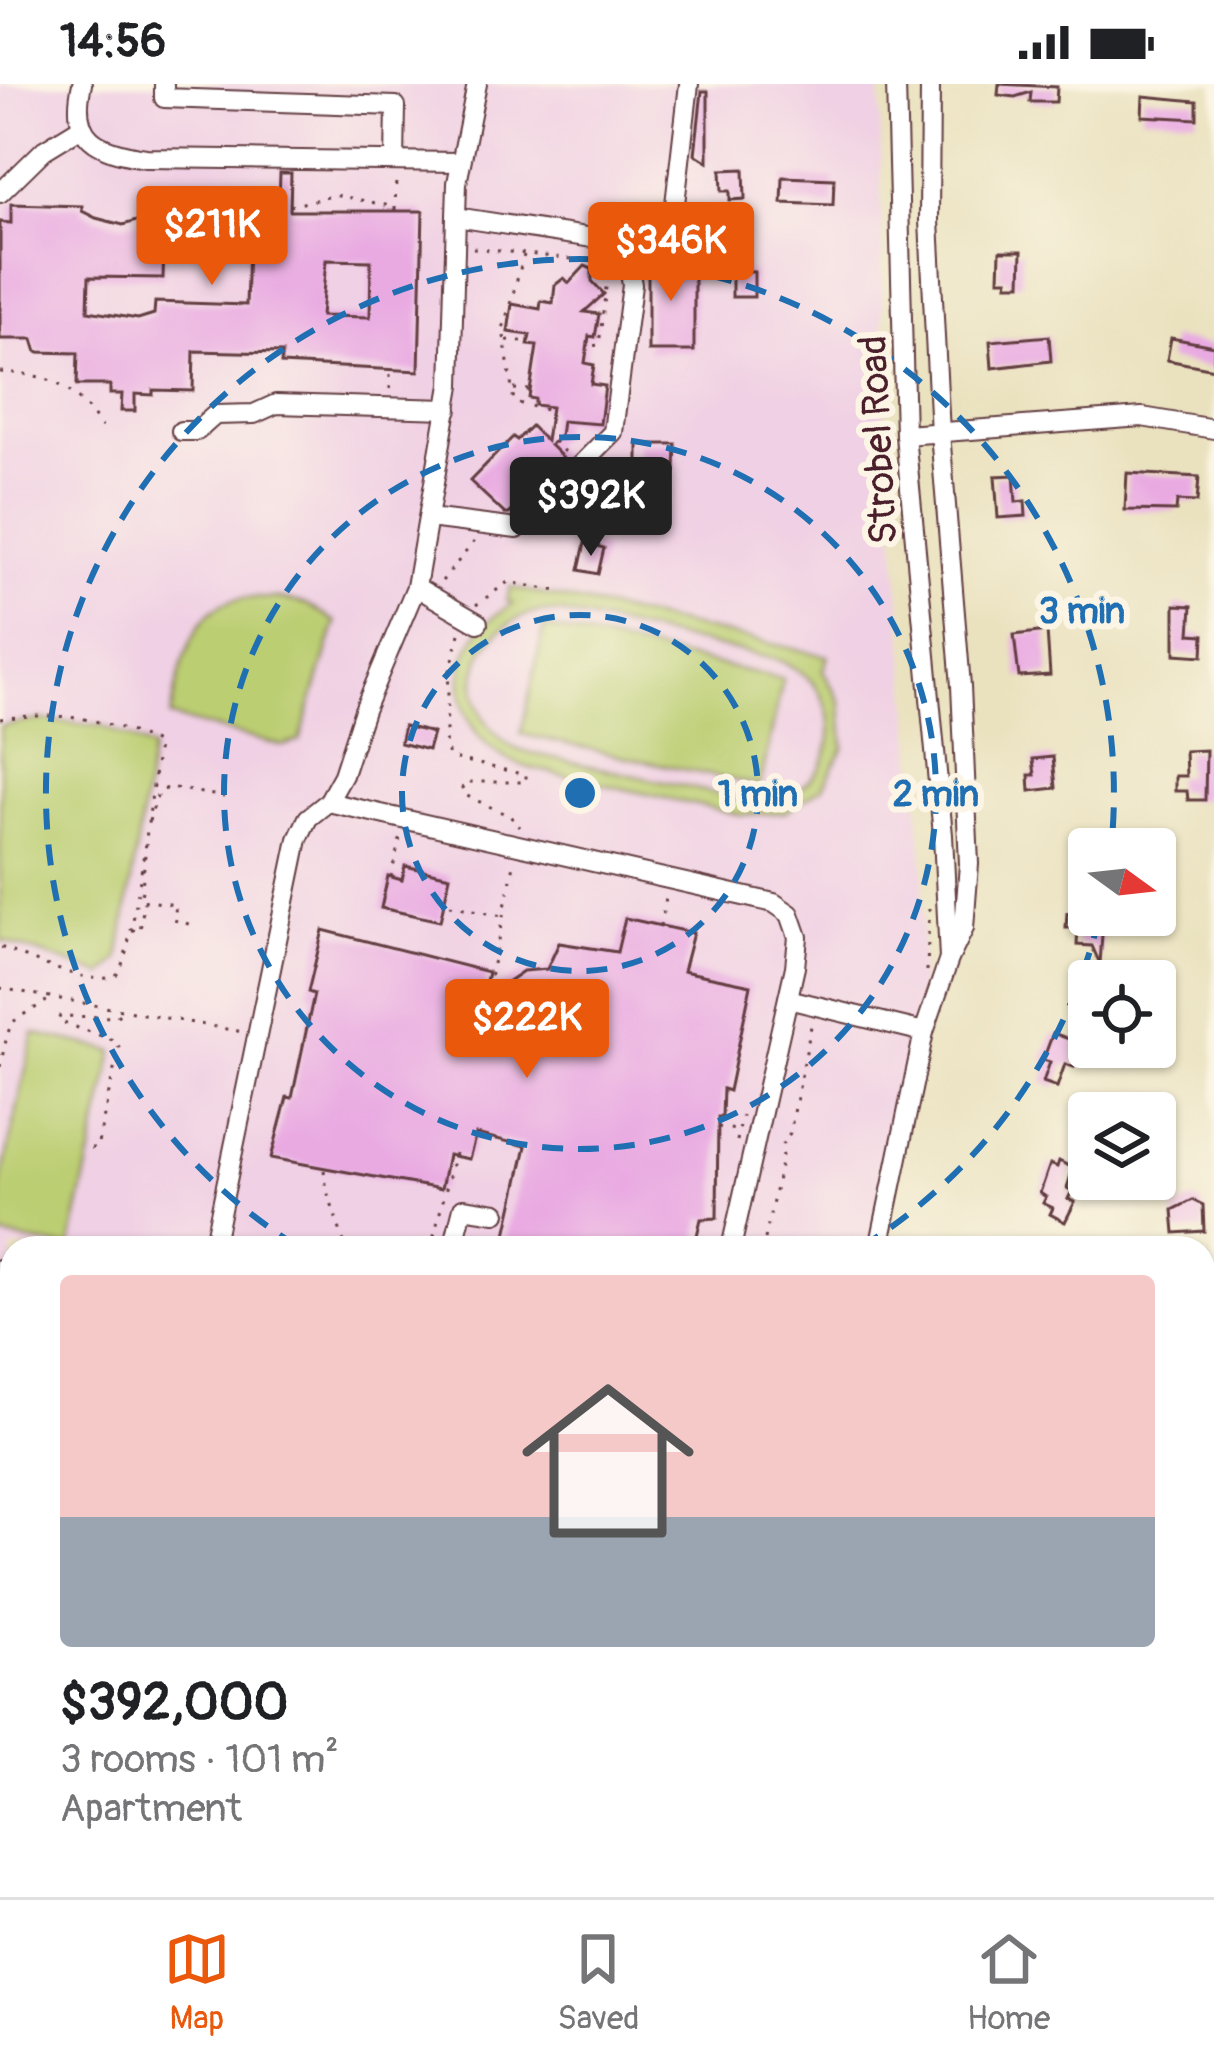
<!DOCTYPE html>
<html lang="en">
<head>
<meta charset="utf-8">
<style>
  :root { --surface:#fff; --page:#f2f2f2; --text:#202124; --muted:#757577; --line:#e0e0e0; --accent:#ea580c }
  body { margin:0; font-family:Pangolin,sans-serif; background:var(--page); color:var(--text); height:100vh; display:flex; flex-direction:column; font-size:45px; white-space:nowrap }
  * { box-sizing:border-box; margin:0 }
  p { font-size:39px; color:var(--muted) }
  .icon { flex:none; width:66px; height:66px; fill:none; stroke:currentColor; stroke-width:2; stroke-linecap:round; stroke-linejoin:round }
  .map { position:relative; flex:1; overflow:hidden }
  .panel { position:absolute; left:0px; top:1152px; width:1215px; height:663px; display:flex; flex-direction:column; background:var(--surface); border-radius:36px 36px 0 0; box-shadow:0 3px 9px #0004 }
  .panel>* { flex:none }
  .needle { width:78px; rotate:105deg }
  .fabs { position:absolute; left:1068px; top:744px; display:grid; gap:24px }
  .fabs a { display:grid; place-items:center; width:108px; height:108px; border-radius:12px; background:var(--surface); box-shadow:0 3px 9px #0004; font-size:60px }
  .price { position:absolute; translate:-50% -102px; padding:0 27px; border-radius:12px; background:var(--accent); color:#fff; font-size:39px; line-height:78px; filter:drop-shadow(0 3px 6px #0008) }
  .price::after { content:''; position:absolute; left:50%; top:72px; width:36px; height:27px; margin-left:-18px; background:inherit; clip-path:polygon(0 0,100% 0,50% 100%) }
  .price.active { background:#222; color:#fff }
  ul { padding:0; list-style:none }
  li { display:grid; align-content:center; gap:24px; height:636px; padding:0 60px }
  li span { display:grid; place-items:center; height:372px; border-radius:12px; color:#555 }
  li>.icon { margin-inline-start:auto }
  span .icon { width:216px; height:216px; fill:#fffc; stroke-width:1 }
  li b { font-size:51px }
  .status { display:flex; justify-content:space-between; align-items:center; height:84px; padding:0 60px; background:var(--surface); direction:ltr }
  .status svg { height:33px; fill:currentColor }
  .tabs { display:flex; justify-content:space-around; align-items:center; height:168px; border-top:3px solid var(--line); background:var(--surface); font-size:33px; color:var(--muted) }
  .tabs a { display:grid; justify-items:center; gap:6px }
  .tabs .active { color:var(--accent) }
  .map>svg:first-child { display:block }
  .built { fill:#f0d0e4 }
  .green { fill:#bbce72; stroke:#82764e; stroke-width:3; fill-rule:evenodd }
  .building { fill:#e9aae2; fill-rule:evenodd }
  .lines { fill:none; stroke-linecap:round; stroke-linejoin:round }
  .minor-casing { stroke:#623c41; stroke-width:22 }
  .path { stroke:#623c41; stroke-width:3; stroke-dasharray:3 9; stroke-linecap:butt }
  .minor { stroke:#fff; stroke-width:18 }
  .ring { fill:none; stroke:#1f6fb2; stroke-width:6; stroke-dasharray:21 15 }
  .labels { text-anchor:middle; stroke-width:12; stroke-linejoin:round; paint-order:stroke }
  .street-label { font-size:39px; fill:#4a1f2b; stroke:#fcf5e5 }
  .centre { fill:#1f6fb2; stroke:#fcf5e5; stroke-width:6 }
  .ring-label { font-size:36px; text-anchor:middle; font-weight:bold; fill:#1f6fb2; stroke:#fcf5e5; stroke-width:12; stroke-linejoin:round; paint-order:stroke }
</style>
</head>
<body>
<div class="status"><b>14:56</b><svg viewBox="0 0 49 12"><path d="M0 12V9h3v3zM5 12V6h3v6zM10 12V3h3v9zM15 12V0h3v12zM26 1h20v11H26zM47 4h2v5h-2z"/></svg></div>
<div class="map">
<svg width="1214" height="1813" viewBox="0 0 1214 1813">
  <rect width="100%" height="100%" fill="#fcf5e5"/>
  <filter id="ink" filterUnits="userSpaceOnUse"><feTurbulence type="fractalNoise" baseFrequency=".00833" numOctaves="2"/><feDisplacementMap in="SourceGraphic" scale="24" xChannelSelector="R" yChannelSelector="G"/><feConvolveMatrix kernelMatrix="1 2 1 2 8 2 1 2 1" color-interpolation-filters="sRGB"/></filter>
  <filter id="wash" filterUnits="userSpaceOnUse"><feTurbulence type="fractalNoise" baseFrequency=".004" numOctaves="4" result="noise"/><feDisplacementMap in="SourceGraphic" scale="48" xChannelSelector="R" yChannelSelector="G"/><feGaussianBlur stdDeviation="2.7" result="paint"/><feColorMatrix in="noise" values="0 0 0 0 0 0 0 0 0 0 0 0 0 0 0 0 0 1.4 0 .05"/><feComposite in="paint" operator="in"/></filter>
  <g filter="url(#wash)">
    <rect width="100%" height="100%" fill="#eae2bf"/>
    <!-- built -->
    <polygon class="built" points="0,0 880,0 884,327 924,789 921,901 870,1164 12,1164 12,1344 0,1343"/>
    <!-- green -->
    <g class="green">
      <path d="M510,503l318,69 -5,15 18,31 3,45 -21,40 -37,25 -45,3 -211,-47c-84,-23 -94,-124 -17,-164l-6,-3zM539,528l22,1 213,46c85,26 70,141 -19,143l-237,-52c-67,-37 -52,-122 21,-138z"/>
      <path d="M276,514l30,6 30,18 -36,119 -18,5 -112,-29c9,-40 19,-110 68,-118 12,-2 26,0 38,-1z"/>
      <polygon points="544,543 783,595 760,702 521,650"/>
      <polygon points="39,636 102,642 152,664 119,876 103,891 0,856 0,642"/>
      <polygon points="34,949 114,967 70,1164 0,1152 0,1102"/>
    </g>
    <g id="blocks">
      <!-- building -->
      <g class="building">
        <polygon points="999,0 1057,3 1056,18 1030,18 1031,8 1015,13 998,11"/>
        <polygon points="702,7 708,7 708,78 695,70"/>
        <polygon points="1143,12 1197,17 1197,35 1142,32"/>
        <polygon points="744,85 745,115 730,116 730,107 722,107 721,86"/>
        <path d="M280,89h11l-1,38h133l-4,160 -138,-7 1,-11 -88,-2 -1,40 -40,-1v5l-18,-1v17h-14l1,-17h-12v-9h-33l1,-32 -41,-1 -4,-13h-33v-117l11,1v-19l71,2v5l14,7 27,7 41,-12v-13l115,3zM164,163l84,2 -2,56 -91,-3 -1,12 -16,5 -50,-8 1,-34 74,1zM326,176l45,1 -1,56 -49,-1z"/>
        <polygon points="783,93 834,95 833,121 782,119"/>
        <polygon points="1000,167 1022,167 1021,200 1007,200 1008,195 999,195"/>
        <rect x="648" y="172" width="46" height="95"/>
        <polygon points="585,182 592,185 592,197 604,210 584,228 599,230 595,253 589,252 585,279 594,281 591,300 605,302 600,340 562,337 560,352 550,361 564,375 509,430 505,430 470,397 513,353 517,356 531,342 546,357 551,323 535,321 535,315 529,314 537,262 528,261 530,251 508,248 512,220 540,225 541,217 553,219 555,201 564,194 569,199"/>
        <polygon points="732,187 754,188 754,213 732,213"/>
        <polygon points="1049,252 1051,277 992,284 990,257"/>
        <polygon points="1171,254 1214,262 1214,285 1167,276"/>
        <polygon points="638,360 676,360 675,387 638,386"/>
        <polygon points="1127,389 1199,393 1197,418 1177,417 1176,427 1125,426"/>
        <polygon points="1014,391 1016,418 1025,417 1026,432 998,434 995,392"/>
        <polygon points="585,459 604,464 598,490 579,486"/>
        <polygon points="1175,521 1192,522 1190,550 1204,551 1203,572 1175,570"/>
        <polygon points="1047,547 1050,591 1019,593 1014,551"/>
        <polygon points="404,642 433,649 428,666 400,659"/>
        <polygon points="1206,666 1205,716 1188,716 1187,707 1175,707 1175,692 1186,692 1185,667"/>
        <polygon points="1053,673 1056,704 1030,707 1029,691 1035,691 1033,675"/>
        <polygon points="405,782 450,792 440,837 381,824 388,792 402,796"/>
        <polygon points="1067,829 1103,836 1100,880 1092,862 1077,861 1078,844 1066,844"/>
        <polygon points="625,834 693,849 683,887 751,901 729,1007 723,1005 722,1033 718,1033 717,1134 701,1135 694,1164 503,1164 526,1062 476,1050 469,1075 448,1071 441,1105 271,1074 287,1013 292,1014 314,910 308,908 323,846 488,888 482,915 523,887 547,885 559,859 617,868"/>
        <polygon points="1053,949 1082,960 1074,983 1065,980 1057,1003 1043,998 1050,978 1043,976"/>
        <polygon points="1059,1077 1073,1084 1067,1104 1072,1107 1068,1115 1075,1118 1065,1138 1050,1130 1053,1124 1043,1119 1046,1113 1040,1109 1050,1080 1057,1083"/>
        <polygon points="1193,1116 1203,1121 1204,1147 1175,1149 1173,1126"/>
      </g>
    </g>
  </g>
  <g filter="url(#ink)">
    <use href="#blocks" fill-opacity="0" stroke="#623c41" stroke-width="3"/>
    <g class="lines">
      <defs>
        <g id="minor">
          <path d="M82,0c-13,55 15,67 64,74l315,4"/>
          <polyline points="164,0 164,14 396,22 395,77"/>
          <polyline points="896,0 905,351 943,751 949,875"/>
          <polyline points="0,109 44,66 80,44"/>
          <polyline points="625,159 673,137 689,0"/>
          <polyline points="181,347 197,347 215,331 254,330 276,320 448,325"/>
          <polyline points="905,351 1142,333 1214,345"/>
          <polyline points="429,434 517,445 613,348 632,201 625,159 456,133"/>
          <polyline points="416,503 478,539"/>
          <polyline points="328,718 774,819 790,830 798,853 795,883 731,1164"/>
          <polyline points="788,915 924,948"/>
          <polyline points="213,1164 298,755 308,734 328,718 343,691 364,626 416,503 451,301 457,99 477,0"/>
          <polyline points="453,1164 463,1124 496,1129"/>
          <polyline points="879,1164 924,948 949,875 964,844 969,780 961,602 940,349 929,137 930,0"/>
          <polyline points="0,1185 12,1182"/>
          <polyline points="1203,1319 1214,1319"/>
          <polyline points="0,1492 12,1493"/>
          <polyline points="1203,1754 1214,1752"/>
          <polyline points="598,1803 633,1803"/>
          <polyline points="831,1803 833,1813"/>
          <polyline points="463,1813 473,1803"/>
        </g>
      </defs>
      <!-- minor casing -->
      <use href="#minor" class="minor-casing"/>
      <!-- path -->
      <g class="path">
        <polyline points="290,122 336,111 395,123"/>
        <polyline points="395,126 396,92"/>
        <polyline points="473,164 599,178 608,187 599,261 587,262"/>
        <polyline points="524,171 503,245 514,318 550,327"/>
        <polyline points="507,256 529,258"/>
        <path d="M0,288c50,2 72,13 102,55"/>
        <polyline points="390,305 390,282"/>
        <polyline points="514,305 530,306"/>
        <polyline points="554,357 567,371"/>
        <polyline points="442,497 474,458"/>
        <polyline points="476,521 508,498 563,508"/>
        <polyline points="460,550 449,590 445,665 453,674 526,691 526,698 466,698 462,704 465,711 510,732 520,743"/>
        <path d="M0,635c57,-8 108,-1 158,25 -4,31 -25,220 -42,231 -24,14 -90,-19 -116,-28"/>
        <polyline points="149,737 158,709 169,703 224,713"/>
        <polyline points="146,759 141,816 176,821 174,836 196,842"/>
        <polyline points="391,793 400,754"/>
        <polyline points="450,821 502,832"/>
        <polyline points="660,842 666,814"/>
        <polyline points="132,846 140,847 144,818"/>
        <polyline points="927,887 929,824"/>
        <polyline points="0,904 243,948"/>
        <polyline points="483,927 515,776"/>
        <path d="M0,983c13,-58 6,-39 51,-69"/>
        <polyline points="718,1043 735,1046"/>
        <polyline points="737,1057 742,1032"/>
        <polyline points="91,1064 97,1064 119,963 116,957 58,937 60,932 116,933 124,926"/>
        <polyline points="324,1086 327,1107 346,1164"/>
        <polyline points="765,1155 782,1074 781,1062 790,1049 812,937"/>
        <polyline points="431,1164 455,1069"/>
      </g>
      <!-- minor -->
      <use href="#minor" class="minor"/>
    </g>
  </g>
  <!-- distance rings -->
  <g class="ring">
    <circle cx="580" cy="709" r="178"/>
    <circle cx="580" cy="709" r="356"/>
    <path d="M1099 834A534 534 0 0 1 863 1162M297 1162A534 534 0 1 1 1111 765"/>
  </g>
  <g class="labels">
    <!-- street labels -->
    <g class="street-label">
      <text transform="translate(877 356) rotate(-93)" y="14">Strobel Road</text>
    </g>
  </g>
  <circle cx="580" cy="709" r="18" class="centre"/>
  <g class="ring-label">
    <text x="1082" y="539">3 min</text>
    <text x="758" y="722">1 min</text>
    <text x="936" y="722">2 min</text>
  </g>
</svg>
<div class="fabs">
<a><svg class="needle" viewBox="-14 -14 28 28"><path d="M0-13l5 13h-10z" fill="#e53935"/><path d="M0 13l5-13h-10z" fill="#757577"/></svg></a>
<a><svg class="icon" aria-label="locate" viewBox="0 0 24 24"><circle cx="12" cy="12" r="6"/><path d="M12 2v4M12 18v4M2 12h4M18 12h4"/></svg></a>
<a><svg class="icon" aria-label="layers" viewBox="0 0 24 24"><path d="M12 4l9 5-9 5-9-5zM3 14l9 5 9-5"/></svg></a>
</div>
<b class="price" style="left:212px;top:204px">$211K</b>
<b class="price" style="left:671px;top:220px">$346K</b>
<b class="price active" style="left:591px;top:475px">$392K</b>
<b class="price" style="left:527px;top:997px">$222K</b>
<section class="panel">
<ul>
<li><span style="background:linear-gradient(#f6c9c9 65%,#9aa5b1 0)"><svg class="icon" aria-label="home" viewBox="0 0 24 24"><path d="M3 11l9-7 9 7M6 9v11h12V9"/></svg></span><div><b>$392,000</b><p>3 rooms · 101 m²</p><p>Apartment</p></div></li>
</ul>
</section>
</div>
<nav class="tabs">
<a class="active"><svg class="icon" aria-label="map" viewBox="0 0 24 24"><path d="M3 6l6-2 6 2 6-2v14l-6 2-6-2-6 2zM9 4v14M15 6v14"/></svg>Map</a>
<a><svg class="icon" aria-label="saved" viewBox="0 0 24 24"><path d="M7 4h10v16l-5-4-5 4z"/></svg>Saved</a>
<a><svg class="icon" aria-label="home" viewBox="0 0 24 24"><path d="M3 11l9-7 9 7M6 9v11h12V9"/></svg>Home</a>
</nav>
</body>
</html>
